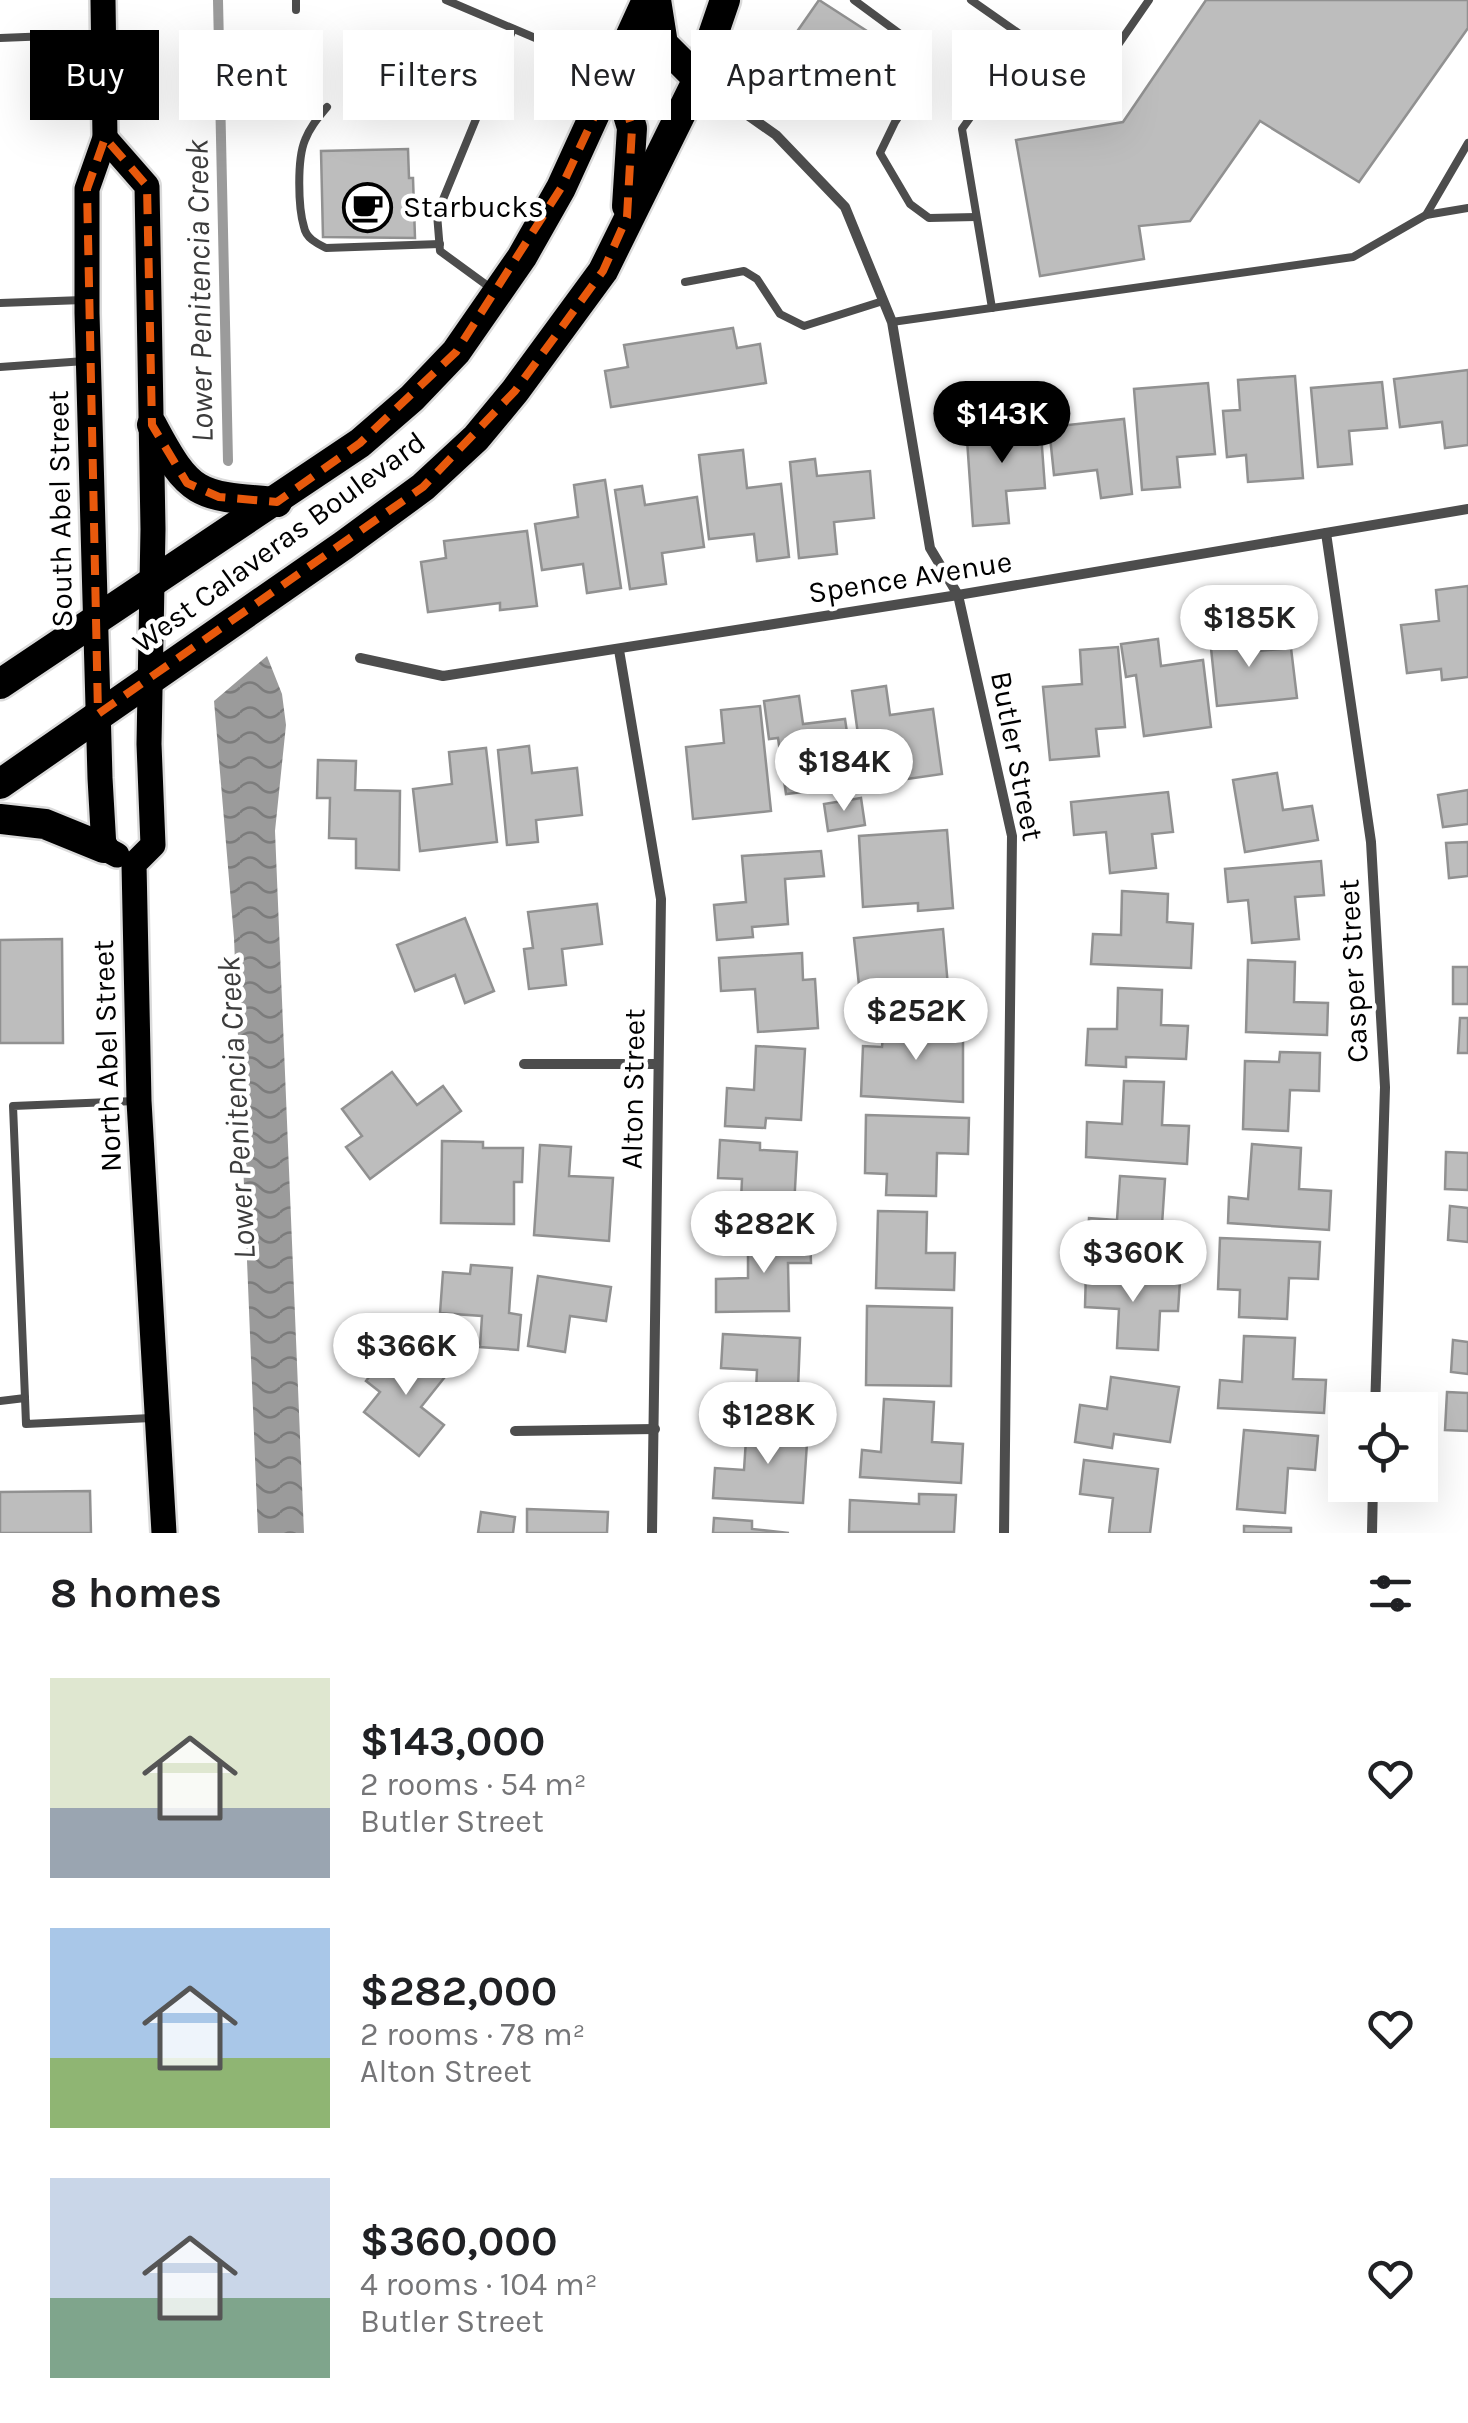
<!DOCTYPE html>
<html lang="en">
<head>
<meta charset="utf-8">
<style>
  :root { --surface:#fff; --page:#f2f2f2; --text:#202124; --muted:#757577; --accent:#000 }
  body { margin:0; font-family:Karla,sans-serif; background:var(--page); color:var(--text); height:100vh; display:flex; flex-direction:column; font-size:38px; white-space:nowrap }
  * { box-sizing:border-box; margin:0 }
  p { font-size:32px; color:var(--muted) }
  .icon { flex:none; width:55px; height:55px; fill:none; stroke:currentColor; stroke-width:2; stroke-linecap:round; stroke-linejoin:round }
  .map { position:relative; height:1533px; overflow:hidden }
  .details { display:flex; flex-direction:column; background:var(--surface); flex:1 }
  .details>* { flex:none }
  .hud { position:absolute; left:30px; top:30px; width:1410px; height:90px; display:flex; gap:20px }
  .controls { position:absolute; left:1328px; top:1392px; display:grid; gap:20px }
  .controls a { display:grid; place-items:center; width:110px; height:110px; border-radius:0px; background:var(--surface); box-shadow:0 10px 40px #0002; font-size:50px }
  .price { position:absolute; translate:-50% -85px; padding:0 22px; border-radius:35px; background:#fff; color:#222; font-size:32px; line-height:65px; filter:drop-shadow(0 2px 5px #0008) }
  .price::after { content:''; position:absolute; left:50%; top:60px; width:30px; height:22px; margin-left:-15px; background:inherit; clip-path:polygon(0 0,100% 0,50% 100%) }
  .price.selected { background:var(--accent); color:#fff }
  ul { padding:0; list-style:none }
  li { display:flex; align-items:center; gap:30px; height:250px; padding:0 50px }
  li span { display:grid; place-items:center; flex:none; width:280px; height:200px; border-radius:0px; color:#555 }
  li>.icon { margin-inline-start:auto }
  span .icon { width:120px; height:120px; fill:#fffc; stroke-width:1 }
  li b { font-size:42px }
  h2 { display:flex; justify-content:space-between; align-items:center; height:120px; padding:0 50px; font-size:42px }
  .pill { padding:0 35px; border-radius:0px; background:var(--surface); box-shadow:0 10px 40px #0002; font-size:35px; line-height:90px }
  .pill.selected { background:var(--accent); color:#fff }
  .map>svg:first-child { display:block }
  .water { fill:url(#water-waves) }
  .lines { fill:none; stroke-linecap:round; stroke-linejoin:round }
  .stream { stroke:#9b9b9b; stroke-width:10 }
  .building { fill:#bdbdbd; stroke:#919191; stroke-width:2.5 }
  .primary-casing { stroke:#dbdbdb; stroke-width:30 }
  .highway-casing { stroke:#dbdbdb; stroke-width:35 }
  .lane { stroke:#4d4d4d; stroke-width:8 }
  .street { stroke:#4d4d4d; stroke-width:10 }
  .primary { stroke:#000; stroke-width:25 }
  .highway { stroke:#000; stroke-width:30 }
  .marked { fill:none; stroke:#e8590c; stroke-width:8; stroke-dasharray:20 12; stroke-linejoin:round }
  .labels { text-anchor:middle; stroke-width:9; stroke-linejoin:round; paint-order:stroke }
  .poi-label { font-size:30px; fill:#000; stroke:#fff; text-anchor:start }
  .street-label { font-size:30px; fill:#000; stroke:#fff }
  .water-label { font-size:32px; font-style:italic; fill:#3c3c3c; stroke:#fff }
</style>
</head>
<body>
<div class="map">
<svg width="1468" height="1533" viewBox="0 0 1468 1533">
  <defs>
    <pattern id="water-waves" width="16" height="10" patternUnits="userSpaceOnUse" patternTransform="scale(2.5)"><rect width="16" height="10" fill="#9b9b9b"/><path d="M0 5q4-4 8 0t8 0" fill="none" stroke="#7c7c7c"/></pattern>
  </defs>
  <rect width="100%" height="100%" fill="#fff"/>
  <!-- water -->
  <polygon class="water" points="267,656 282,694 286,725 275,831 304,1533 258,1533 234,938 214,701"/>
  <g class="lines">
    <!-- stream -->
    <polyline class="stream" points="218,0 228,461"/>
  </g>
  <!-- building -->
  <g class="building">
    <polygon points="819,0 898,51 858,109 780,56"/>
    <polygon points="1206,0 1468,0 1468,28 1359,182 1260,121 1190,221 1139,226 1144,259 1040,276 1016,140 1123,122"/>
    <polygon points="408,149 409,178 413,178 415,238 323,237 321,151"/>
    <polygon points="733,328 737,348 760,344 766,383 611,407 605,371 628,367 624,345"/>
    <polygon points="1468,370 1468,445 1445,448 1442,422 1400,427 1394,379"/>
    <polygon points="1295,376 1303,478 1248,482 1246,455 1227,457 1223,411 1240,410 1238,380"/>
    <polygon points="1382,382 1387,428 1349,431 1352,464 1318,467 1311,388"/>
    <polygon points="1208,383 1215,454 1177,457 1180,487 1142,490 1134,389"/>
    <polygon points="1124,419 1132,494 1101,498 1097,470 1054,475 1049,427"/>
    <polygon points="1040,420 1045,488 1006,491 1009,523 973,526 966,425"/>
    <polygon points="743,450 747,488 781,484 789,557 757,561 754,534 709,539 699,455"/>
    <polygon points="815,459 817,476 870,471 874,518 834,522 837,554 799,558 790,462"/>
    <polygon points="605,480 621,588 587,593 583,564 542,570 535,524 578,517 574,485"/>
    <polygon points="642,486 645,505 697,497 704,547 662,553 666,584 630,589 615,490"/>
    <polygon points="527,531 537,606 500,610 500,603 428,612 421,562 446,558 444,541"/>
    <polygon points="1468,586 1468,677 1442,680 1441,669 1407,673 1401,625 1439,621 1436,590"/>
    <polygon points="1244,625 1247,652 1291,648 1297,698 1217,706 1209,629"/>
    <polygon points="1158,639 1161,666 1203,660 1211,727 1144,736 1136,675 1126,677 1121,644"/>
    <polygon points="1118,647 1125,727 1096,729 1099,756 1050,760 1043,687 1082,684 1080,650"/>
    <polygon points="886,686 890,715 933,709 942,774 865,785 852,691"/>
    <polygon points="799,696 803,724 845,719 852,766 809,772 812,791 786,794 778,738 769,739 764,701"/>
    <polygon points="760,706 771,811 693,819 686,747 724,743 721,710"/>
    <polygon points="529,746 532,773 577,768 582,815 536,820 538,842 507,845 498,750"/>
    <polygon points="486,748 497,842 420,851 413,789 452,784 449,752"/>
    <polygon points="318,760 356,761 355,790 400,791 399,870 356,868 356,839 329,838 330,798 317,798"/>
    <polygon points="1277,773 1283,810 1312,806 1318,840 1245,852 1233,780"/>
    <polygon points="1468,790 1468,824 1443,827 1438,795"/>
    <polygon points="1168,792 1173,832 1152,834 1156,868 1110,873 1106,832 1074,835 1071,802"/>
    <polygon points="861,798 865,825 828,831 824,804"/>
    <polygon points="947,830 953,908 918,911 918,903 863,907 859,836"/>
    <polygon points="1468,842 1468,876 1449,878 1446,843"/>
    <polygon points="821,851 824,876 785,879 788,924 752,927 753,937 717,940 714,905 746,902 742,856"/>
    <polygon points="1321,861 1324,895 1295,897 1299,939 1252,943 1248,900 1228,902 1225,869"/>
    <polygon points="1122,891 1168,894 1167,922 1193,924 1191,968 1091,964 1093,934 1121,935"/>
    <polygon points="597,904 602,944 562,949 566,985 529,989 524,949 533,948 528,912"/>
    <polygon points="465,918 494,991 465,1003 455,975 415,991 397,945"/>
    <polygon points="943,929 949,998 894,1003 893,992 860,995 854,938"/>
    <polygon points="62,939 63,1043 0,1043 0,940"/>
    <polygon points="802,953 803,980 815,979 818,1028 758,1032 755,989 721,991 719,958"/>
    <polygon points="1248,960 1295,962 1294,1002 1328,1003 1327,1035 1246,1032"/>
    <rect x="1453" y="967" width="15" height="37"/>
    <polygon points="1118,988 1162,990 1161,1025 1188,1026 1186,1059 1126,1057 1126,1067 1086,1065 1088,1029 1117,1029"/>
    <polygon points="1460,1018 1468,1018 1468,1053 1458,1053"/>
    <polygon points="884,1022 963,1026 963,1102 861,1096 863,1046 882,1047"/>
    <polygon points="756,1046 805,1049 801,1120 766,1118 765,1128 725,1126 727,1088 754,1090"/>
    <polygon points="1280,1052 1320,1053 1319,1091 1290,1090 1288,1131 1243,1129 1245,1061 1279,1062"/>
    <polygon points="392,1072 417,1105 443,1086 461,1111 370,1179 346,1147 362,1136 342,1109"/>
    <polygon points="1124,1081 1164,1082 1162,1125 1189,1126 1187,1164 1086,1157 1087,1122 1122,1124"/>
    <polygon points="866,1115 969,1118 968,1154 937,1153 936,1196 886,1195 887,1174 865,1173"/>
    <polygon points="720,1140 760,1143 760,1150 797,1152 793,1225 740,1222 742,1179 718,1178"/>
    <polygon points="442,1141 483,1142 483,1148 523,1148 522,1182 514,1182 514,1224 441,1223"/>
    <polygon points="1252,1144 1301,1148 1299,1189 1331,1191 1329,1230 1228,1223 1229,1197 1248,1199"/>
    <polygon points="540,1145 571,1147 569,1176 613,1178 609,1241 534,1235"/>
    <polygon points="1446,1152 1468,1153 1468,1190 1445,1189"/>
    <polygon points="1120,1176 1165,1179 1160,1255 1087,1250 1089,1218 1117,1220"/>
    <polygon points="1450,1206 1468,1208 1468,1242 1448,1240"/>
    <polygon points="878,1211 927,1212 926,1253 955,1253 954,1290 876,1288"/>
    <polygon points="810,1236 811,1263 788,1263 789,1311 716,1312 716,1279 748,1278 748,1237"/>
    <polygon points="1220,1238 1320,1242 1318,1279 1289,1278 1287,1319 1239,1317 1240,1290 1218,1289"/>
    <polygon points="471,1265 512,1268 509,1313 521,1315 518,1350 480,1347 482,1316 440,1313 443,1272 470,1274"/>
    <polygon points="1086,1269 1119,1270 1118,1279 1180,1281 1178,1311 1160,1311 1158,1350 1117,1348 1119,1309 1085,1307"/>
    <polygon points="538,1276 611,1287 606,1321 570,1316 565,1352 528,1346"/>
    <polygon points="867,1306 952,1308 951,1386 866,1385"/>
    <polygon points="723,1334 800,1338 797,1414 755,1412 757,1370 721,1368"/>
    <polygon points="1244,1336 1295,1338 1293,1379 1326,1380 1324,1413 1218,1408 1220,1380 1242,1382"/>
    <polygon points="1453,1340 1468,1342 1468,1374 1451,1372"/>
    <polygon points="413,1346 448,1373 421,1407 444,1425 419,1456 364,1412 380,1392 366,1381 388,1352 400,1363"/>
    <polygon points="1111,1377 1179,1387 1170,1442 1114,1434 1112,1448 1075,1442 1080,1405 1107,1409"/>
    <polygon points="1447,1392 1468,1393 1468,1431 1445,1430"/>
    <polygon points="884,1399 934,1402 932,1442 963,1444 961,1483 860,1477 862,1450 881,1452"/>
    <polygon points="747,1424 808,1428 803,1503 713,1498 715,1468 744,1470"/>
    <polygon points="1244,1430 1318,1436 1315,1470 1288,1468 1285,1513 1237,1509"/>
    <polygon points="1084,1460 1158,1469 1150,1533 1109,1533 1113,1498 1080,1494"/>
    <polygon points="90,1491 91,1533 0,1533 0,1492"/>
    <polygon points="919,1494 956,1495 954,1532 849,1532 850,1500 919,1504"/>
    <polygon points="527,1509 608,1512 607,1533 527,1533"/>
    <polygon points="481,1512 515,1517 513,1533 478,1533"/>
    <polygon points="714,1518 752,1521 752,1529 789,1533 713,1533"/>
    <polygon points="1244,1526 1291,1528 1291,1533 1244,1533"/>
  </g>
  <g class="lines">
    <defs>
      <g id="primary">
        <polyline points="103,0 105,138 87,189 87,313 100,778 104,848 117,855"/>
        <polyline points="105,138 147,186 153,529 149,744 153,845 134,864 139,1101 164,1533"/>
      </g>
      <g id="highway">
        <polyline points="656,0 663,44 698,79"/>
        <polyline points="615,72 632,128 627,206"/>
        <path d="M152,425c38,72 46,71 125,77"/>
        <polyline points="0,684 360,443 412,398 456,352 522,257 561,188 647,0"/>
        <polyline points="0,784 344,545 423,487 476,438 515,391 603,271 698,79 725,0"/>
        <polyline points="0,819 45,824 104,848"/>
      </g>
    </defs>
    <!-- primary casing -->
    <use href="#primary" class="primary-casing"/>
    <!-- highway casing -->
    <use href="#highway" class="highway-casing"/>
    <!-- lane -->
    <g class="lane">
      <polyline points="296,0 296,10"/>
      <polyline points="446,0 608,69"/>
      <polyline points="854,0 911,42 923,80 895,122 880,153 910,204 929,218 976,217"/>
      <polyline points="971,0 1091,84"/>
      <polyline points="0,38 100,34"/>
      <path d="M327,107c-9,11 -17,20 -22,33 -8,19 -7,67 -1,87 2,11 12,16 22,21l114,-4"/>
      <polyline points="1426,215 1468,143"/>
      <polyline points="685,282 744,271 757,279 780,314 804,326 883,301"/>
      <polyline points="492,289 440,251 437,214 513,29"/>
      <polyline points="0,303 83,300"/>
      <polyline points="992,308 962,129 984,98 1091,84 1149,0"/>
      <polyline points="892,322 1353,257 1426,215 1468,208"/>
      <polyline points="0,367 85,361"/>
      <polyline points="135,1101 13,1106 25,1398 26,1424 151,1418"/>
      <polyline points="0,1401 25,1398"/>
    </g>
    <!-- street -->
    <g class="street">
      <polyline points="702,83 776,135 845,207 892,322 930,548 958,595 1012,836 1004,1533"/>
      <polyline points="1326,533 1371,842 1385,1087 1375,1410"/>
      <polyline points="619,650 661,899 652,1533"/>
      <polyline points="360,658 443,676 958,595 1468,509"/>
      <polyline points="524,1064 657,1064"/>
      <polyline points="515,1431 655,1429"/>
      <polyline points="1372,1533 1373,1485"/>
    </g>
    <!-- primary -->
    <use href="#primary" class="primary"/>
    <!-- highway -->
    <use href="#highway" class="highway"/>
  </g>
  <!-- marked area -->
  <path class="marked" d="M615,72l17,56 -5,89 -24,54 -88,120 -92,96 -325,227 -11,-525 18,-51 42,48 5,239 35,58 32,14 58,5 83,-59 96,-91 105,-164z"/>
  <!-- icons -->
  <defs>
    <symbol id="cafe-ring" viewBox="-11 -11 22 22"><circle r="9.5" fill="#fff" stroke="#000" stroke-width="1.5"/><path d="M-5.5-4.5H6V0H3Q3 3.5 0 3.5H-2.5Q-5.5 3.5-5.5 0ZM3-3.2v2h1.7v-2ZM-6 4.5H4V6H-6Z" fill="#000"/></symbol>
  </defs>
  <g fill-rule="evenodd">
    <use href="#cafe-ring" x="340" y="180" width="55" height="55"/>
  </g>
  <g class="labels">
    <!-- poi labels -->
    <g class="poi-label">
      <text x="403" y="217">Starbucks</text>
    </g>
    <!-- street labels -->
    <g class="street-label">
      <text transform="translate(60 509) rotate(-91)" y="10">South Abel Street</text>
      <text transform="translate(279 542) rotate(-36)" y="10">West Calaveras Boulevard</text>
      <text transform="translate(910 577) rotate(-9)" y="10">Spence Avenue</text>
      <text transform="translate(1017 756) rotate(79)" y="10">Butler Street</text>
      <text transform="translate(1353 971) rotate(-93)" y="10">Casper Street</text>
      <text transform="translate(107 1056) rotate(-92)" y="10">North Abel Street</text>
      <text transform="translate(633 1089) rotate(-89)" y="10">Alton Street</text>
    </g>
    <!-- water labels -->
    <g class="water-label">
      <text transform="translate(199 291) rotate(-91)" y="11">Lower Penitencia Creek</text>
      <text transform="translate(236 1108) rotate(-93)" y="11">Lower Penitencia Creek</text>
    </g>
  </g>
</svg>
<div class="controls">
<a><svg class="icon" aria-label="locate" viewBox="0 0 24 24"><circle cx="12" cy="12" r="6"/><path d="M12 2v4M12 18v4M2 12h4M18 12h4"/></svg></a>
</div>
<b class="price selected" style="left:1002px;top:466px">$143K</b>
<b class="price" style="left:1249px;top:670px">$185K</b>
<b class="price" style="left:844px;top:814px">$184K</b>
<b class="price" style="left:916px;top:1063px">$252K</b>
<b class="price" style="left:764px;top:1276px">$282K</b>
<b class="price" style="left:1133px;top:1305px">$360K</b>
<b class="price" style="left:406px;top:1398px">$366K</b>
<b class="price" style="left:768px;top:1467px">$128K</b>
<div class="hud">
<a class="pill selected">Buy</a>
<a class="pill">Rent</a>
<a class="pill">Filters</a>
<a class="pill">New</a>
<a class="pill">Apartment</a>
<a class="pill">House</a>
</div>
</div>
<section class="details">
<h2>8 homes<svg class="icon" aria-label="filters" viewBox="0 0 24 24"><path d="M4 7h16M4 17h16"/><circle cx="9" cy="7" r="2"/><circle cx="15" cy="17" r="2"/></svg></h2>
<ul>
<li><span style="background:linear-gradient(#dfe7d0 65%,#9aa5b1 0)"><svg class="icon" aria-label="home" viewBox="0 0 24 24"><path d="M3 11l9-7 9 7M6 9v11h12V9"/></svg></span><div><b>$143,000</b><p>2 rooms · 54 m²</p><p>Butler Street</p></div><svg class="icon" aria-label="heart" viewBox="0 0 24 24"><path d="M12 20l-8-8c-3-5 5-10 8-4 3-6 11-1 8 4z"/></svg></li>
<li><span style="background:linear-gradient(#a9c7e8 65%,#8fb573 0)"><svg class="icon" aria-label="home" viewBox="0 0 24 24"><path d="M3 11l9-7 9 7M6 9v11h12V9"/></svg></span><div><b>$282,000</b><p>2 rooms · 78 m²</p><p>Alton Street</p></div><svg class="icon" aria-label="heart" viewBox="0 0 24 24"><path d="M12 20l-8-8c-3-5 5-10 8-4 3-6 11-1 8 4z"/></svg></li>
<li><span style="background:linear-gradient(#c9d6e8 60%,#7fa58c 0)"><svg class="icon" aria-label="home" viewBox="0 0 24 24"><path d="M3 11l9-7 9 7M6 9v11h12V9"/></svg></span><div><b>$360,000</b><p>4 rooms · 104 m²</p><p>Butler Street</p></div><svg class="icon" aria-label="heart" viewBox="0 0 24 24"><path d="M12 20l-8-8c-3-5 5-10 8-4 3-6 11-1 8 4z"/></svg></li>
</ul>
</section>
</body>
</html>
